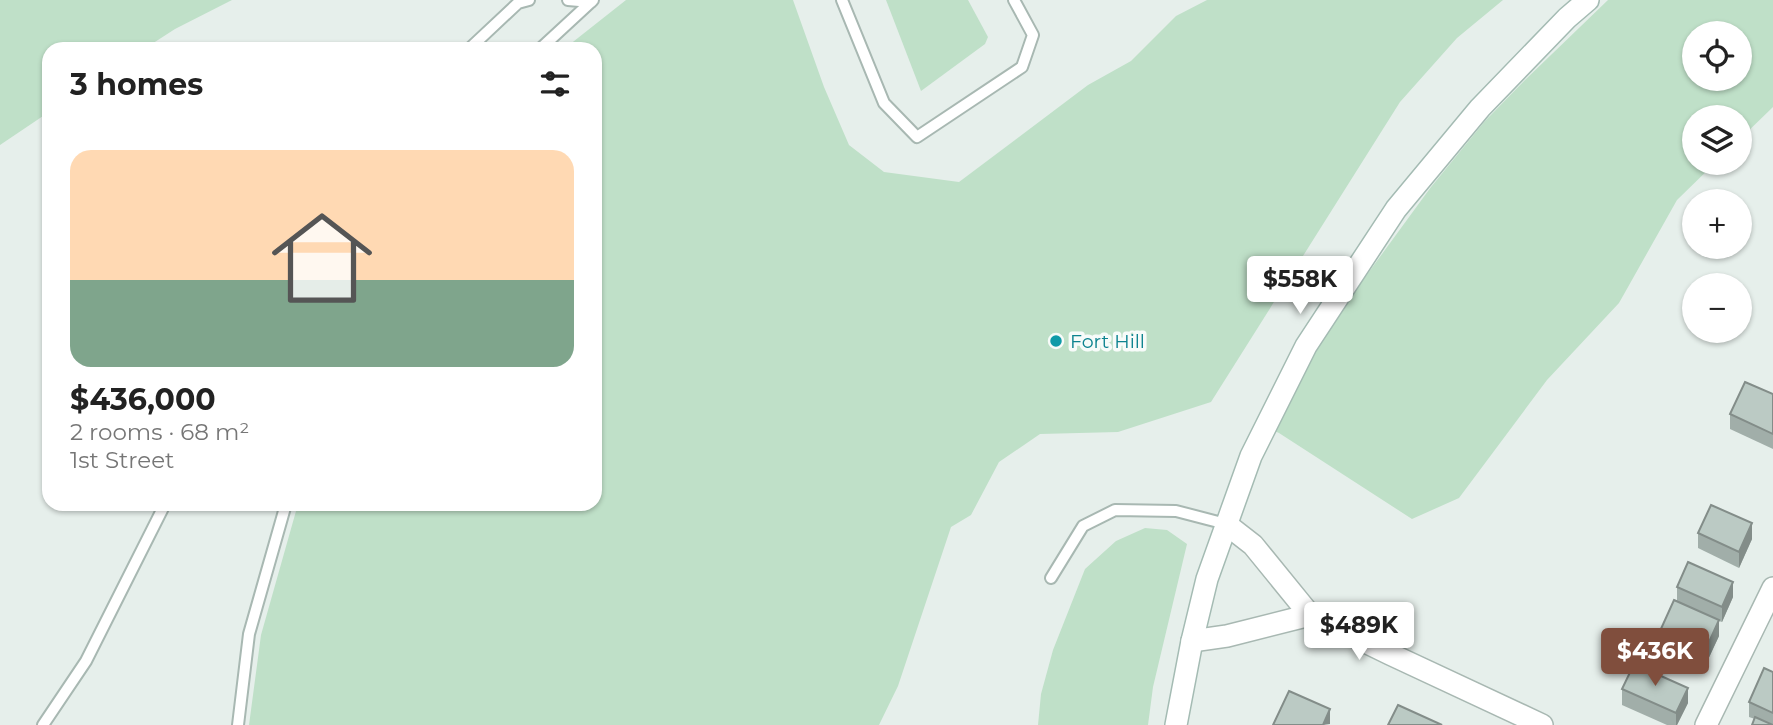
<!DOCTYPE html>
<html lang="en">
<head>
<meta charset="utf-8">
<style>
  :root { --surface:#fff; --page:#f2f2f2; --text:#222; --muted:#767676; --accent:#804e3d }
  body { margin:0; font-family:Montserrat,sans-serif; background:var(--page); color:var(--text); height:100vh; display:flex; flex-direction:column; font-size:26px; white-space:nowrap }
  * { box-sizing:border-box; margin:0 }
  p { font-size:23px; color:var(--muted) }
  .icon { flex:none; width:38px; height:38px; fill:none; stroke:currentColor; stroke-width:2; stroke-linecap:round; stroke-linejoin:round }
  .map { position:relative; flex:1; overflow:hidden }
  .sheet { position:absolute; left:42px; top:42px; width:560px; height:469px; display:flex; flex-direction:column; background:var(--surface); border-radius:21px; box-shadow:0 2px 5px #0004 }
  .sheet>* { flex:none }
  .tools { position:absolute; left:1682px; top:21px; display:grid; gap:14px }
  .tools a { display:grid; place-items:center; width:70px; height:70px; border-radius:50%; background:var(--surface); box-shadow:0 2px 5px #0004; font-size:35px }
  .price { position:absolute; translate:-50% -60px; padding:0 16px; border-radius:7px; background:#fff; color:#222; font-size:23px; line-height:46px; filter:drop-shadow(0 2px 4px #0008) }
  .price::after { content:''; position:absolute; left:50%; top:42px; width:21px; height:16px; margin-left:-10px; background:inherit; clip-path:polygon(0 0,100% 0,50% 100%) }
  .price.current { background:var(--accent); color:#fff }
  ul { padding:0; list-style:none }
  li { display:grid; align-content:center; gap:14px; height:371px; padding:0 28px }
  li span { display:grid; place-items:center; height:217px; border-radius:21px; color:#555 }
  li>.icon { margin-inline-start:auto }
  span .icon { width:126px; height:126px; fill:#fffc; stroke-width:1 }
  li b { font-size:30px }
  h2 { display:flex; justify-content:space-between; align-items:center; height:84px; padding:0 28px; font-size:30px }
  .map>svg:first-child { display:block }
  .green { fill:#bfe0c8; fill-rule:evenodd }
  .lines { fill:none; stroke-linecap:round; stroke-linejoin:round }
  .service-casing { stroke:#a8b8b2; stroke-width:14 }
  .minor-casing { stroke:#a8b8b2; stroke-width:24 }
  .secondary-casing { stroke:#a4bbb3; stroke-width:24 }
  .service { stroke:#fff; stroke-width:10 }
  .minor { stroke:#fff; stroke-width:21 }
  .secondary { stroke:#fff; stroke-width:21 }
  .wall { fill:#a1aea9 }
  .shaded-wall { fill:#838d89 }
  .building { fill:#bbcac4; stroke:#838d89; stroke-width:2 }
  .culture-dot { fill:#0f9aa8; stroke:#f7fbf9; stroke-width:2.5 }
  .labels { text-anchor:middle; stroke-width:7; stroke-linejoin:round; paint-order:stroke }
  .culture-label { font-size:19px; fill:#0d838f; stroke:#f7fbf9; text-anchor:start }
</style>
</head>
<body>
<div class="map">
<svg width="1773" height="725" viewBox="0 0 1773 725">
  <rect width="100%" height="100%" fill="#e6efeb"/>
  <!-- green -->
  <g class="green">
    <polygon points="0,0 232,0 175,29 144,49 49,49 49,112 0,145"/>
    <polygon points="626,0 793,0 824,87 849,145 884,172 959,182 1088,85 1131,61 1176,16 1207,0 1503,0 1457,38 1400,102 1211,402 1118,432 1040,434 999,462 971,515 951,527 898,686 879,725 249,725 261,635 298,504 595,504 595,49 564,49"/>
    <polygon points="886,0 968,0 988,37 985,44 921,91"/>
    <path d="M1608,0h165v107l-33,32v-22h-46v46h21l-38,37 -58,103 -72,77 -88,118 -47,21 -133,-86 -7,-3 23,-57 136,-186 54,-66 40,-41zM1694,33h46v46h-46z"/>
    <polygon points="1145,528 1167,530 1187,544 1153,687 1148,725 1038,725 1041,694 1053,650 1085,569 1116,541"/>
  </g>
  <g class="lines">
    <defs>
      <g id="service">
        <polyline points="568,0 591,2"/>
        <polyline points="842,0 884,103 917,137 1022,67 1033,35 1014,0"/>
        <polyline points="469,49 518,3 529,0"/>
        <polyline points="540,49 593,0"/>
        <polyline points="1051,578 1083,526 1115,510 1176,511 1226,524"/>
        <polyline points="43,725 86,661 165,504"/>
        <polyline points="238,725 249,634 286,504"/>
      </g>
      <g id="minor">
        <polyline points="1226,524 1253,545 1310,615 1390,654 1542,725"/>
        <polyline points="1192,641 1227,636 1310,615"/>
        <polyline points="1706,725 1773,588"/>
      </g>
      <polyline id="secondary" points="1176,725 1192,641 1207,579 1251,456 1306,346 1396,209 1480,108 1567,18 1588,0"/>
    </defs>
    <!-- service casing -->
    <use href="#service" class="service-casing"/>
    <!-- minor casing -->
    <use href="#minor" class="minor-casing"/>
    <!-- secondary casing -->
    <use href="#secondary" class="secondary-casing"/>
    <!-- service -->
    <use href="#service" class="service"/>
    <!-- minor -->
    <use href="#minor" class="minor"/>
    <!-- secondary -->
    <use href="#secondary" class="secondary"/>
  </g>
  <!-- wall -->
  <g class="wall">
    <polygon points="1773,394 1773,449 1730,429 1730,414"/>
    <polygon points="1698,533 1752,539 1739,568 1698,548"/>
    <polygon points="1677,587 1733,597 1722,622 1719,621 1719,636 1705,666 1660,646 1660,631 1677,602"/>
    <polygon points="1773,672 1773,725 1749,717 1749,702"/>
    <polygon points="1622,689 1688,703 1677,725 1667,725 1622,705"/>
  </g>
  <!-- shaded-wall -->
  <g class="shaded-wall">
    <polygon points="1752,523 1752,539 1739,568 1739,552"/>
    <polygon points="1733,582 1733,597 1722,622 1722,607"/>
    <polygon points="1719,620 1719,636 1705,666 1705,651"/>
    <polygon points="1688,688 1688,703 1677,725 1676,725 1676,713"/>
    <polygon points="1330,709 1330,724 1323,725"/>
  </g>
  <!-- building -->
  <g class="building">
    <polygon points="1745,382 1773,394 1773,434 1730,414"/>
    <polygon points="1711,505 1752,523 1739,552 1698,533"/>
    <polygon points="1688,562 1733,582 1722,607 1677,587"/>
    <polygon points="1674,600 1719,620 1705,651 1660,631"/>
    <polygon points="1634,664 1688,688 1676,713 1622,689"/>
    <polygon points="1764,668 1773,672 1773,713 1749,702"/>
    <polygon points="1289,691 1330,709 1323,725 1273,725"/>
    <polygon points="1398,705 1442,725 1388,725"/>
    <polygon points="1755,717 1773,725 1752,725"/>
  </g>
  <!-- markers -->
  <circle class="culture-dot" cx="1056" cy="341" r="7"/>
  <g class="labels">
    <!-- culture labels -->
    <g class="culture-label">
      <text x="1070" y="348">Fort Hill</text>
    </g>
  </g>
</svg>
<div class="tools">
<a><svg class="icon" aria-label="locate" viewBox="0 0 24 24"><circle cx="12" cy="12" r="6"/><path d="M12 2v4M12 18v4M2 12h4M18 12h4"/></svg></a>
<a><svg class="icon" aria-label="layers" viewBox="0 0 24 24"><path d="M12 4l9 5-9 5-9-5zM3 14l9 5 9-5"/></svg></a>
<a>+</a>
<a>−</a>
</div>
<b class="price" style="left:1300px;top:316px">$558K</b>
<b class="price" style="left:1359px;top:662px">$489K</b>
<b class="price current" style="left:1655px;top:688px">$436K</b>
<section class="sheet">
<h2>3 homes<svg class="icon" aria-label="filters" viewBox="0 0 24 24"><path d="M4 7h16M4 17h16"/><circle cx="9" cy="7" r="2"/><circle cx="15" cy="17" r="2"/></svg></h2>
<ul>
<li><span style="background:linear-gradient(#ffd9b3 60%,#7fa58c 0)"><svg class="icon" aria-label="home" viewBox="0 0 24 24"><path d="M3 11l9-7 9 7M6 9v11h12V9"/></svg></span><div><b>$436,000</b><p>2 rooms · 68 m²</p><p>1st Street</p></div></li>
</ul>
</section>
</div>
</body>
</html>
